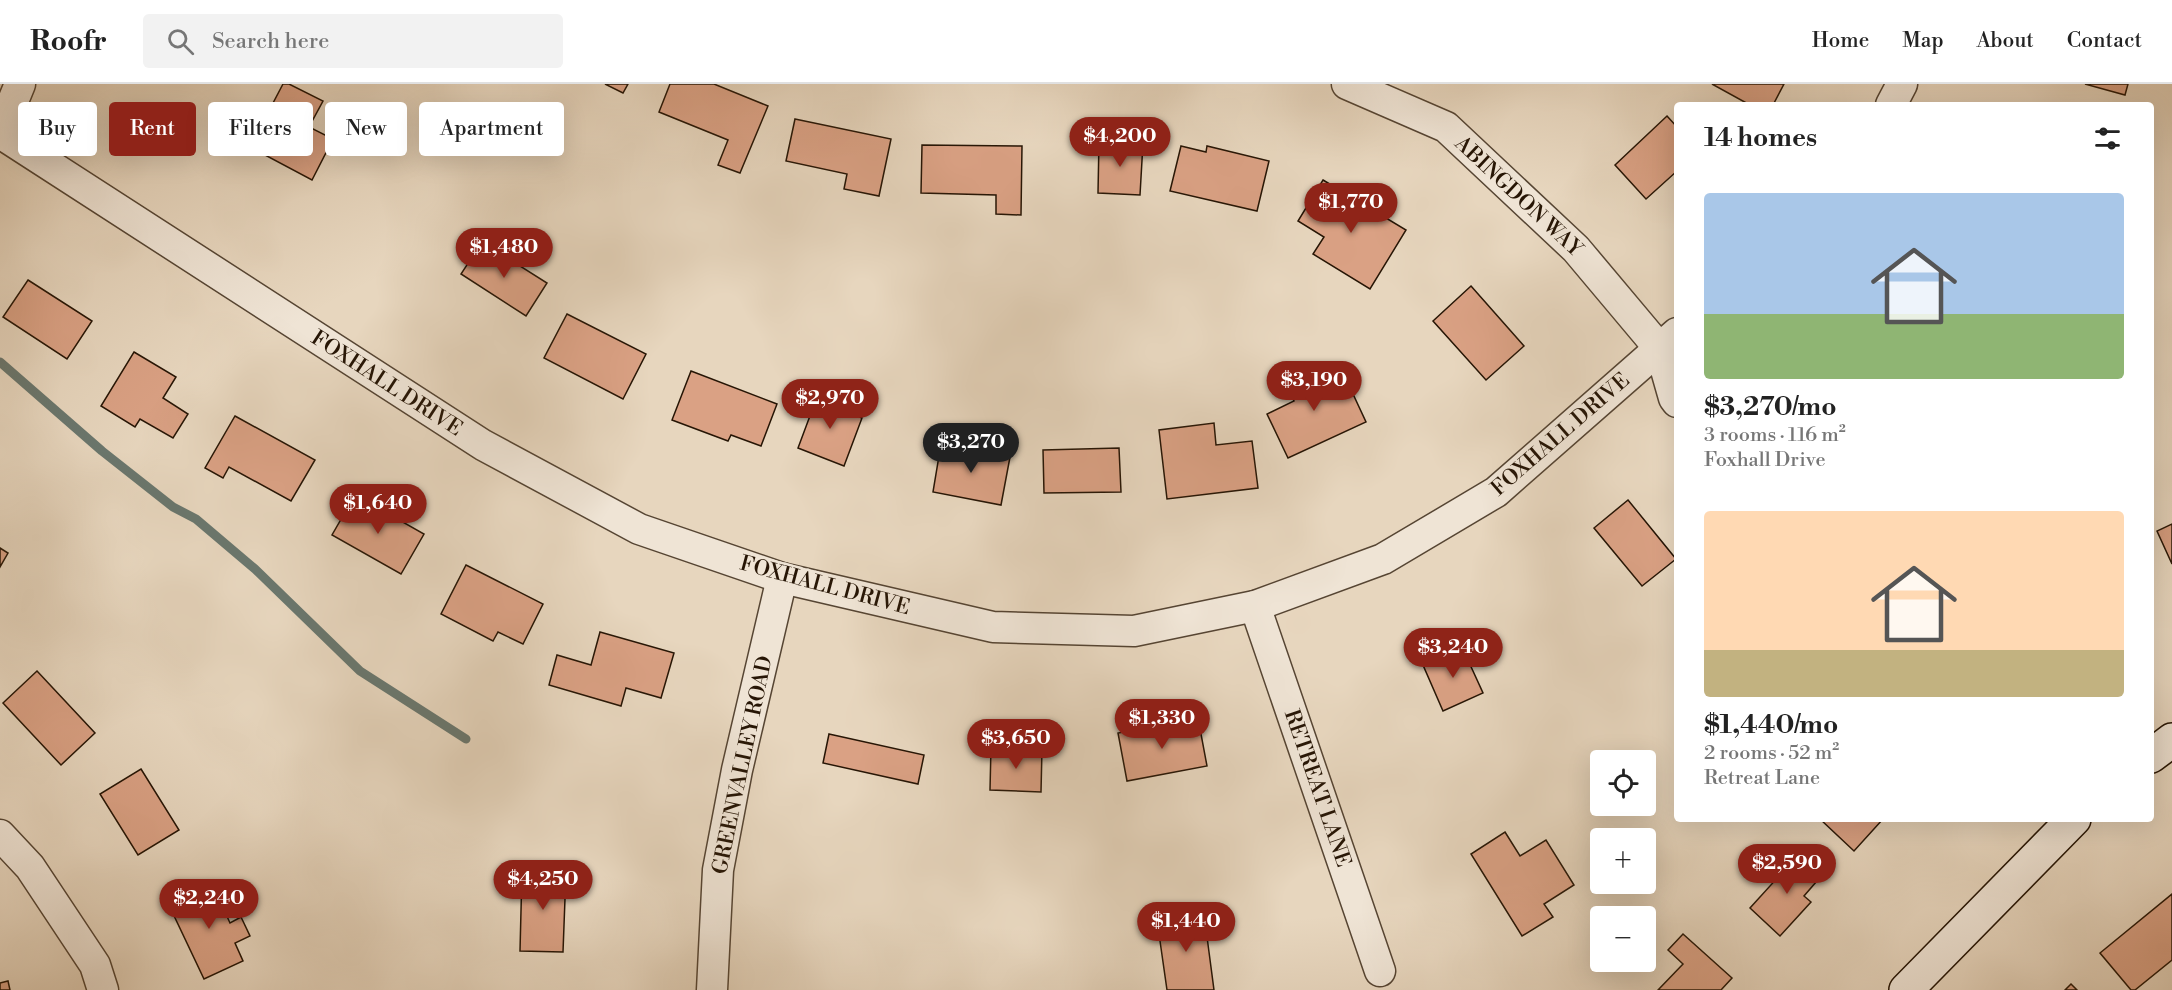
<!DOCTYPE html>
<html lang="en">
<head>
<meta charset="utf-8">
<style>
  :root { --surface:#fff; --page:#f2f2f2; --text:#222; --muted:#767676; --line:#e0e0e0; --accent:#8f2418 }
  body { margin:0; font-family:"Libre Bodoni",serif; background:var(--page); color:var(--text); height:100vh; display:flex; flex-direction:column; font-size:22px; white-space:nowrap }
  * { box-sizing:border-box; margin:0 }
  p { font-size:20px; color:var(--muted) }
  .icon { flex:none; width:33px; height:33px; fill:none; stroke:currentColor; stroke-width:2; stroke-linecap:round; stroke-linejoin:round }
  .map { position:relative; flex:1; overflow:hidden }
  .drawer { position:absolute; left:1674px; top:18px; width:480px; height:720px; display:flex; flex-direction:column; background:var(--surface); border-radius:6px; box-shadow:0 6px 24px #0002 }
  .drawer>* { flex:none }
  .hud { position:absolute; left:18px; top:18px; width:570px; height:54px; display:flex; gap:12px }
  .buttons { position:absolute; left:1590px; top:666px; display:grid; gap:12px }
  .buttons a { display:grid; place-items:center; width:66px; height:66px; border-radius:6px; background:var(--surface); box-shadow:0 6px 24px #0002; font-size:30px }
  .price { position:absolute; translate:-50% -51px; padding:0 14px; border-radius:21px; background:var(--accent); color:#fff; font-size:20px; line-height:39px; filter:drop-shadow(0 2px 3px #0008) }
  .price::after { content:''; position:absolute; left:50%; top:36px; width:18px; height:14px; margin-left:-9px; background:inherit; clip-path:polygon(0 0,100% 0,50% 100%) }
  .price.active { background:#222; color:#fff }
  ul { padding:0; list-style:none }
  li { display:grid; align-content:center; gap:12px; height:318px; padding:0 30px }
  li span { display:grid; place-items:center; height:186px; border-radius:6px; color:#555 }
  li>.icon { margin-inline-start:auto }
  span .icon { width:108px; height:108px; fill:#fffc; stroke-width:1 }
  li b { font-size:26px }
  h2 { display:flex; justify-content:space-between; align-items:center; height:72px; padding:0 30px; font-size:26px }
  .chip { padding:0 21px; border-radius:6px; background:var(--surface); box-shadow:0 6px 24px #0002; font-size:21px; line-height:54px }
  .chip.active { background:var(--accent); color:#fff }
  header { display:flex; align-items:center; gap:36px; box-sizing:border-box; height:84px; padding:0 30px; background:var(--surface); border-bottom:2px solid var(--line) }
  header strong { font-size:28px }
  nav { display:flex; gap:33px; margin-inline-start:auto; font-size:21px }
  .search { width:420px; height:54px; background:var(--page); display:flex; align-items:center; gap:15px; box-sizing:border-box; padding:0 21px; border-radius:6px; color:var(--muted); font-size:22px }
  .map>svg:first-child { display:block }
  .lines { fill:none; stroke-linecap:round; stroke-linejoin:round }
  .stream { stroke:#6a776e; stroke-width:9 }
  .building { fill:#daa184; stroke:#261505; stroke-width:1.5 }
  .street-casing { stroke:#564533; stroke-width:33 }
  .secondary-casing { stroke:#261505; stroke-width:36 }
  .street { stroke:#efe4d5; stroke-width:30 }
  .secondary { stroke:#efe4d5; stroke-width:33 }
  .labels { text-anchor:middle; stroke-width:5; stroke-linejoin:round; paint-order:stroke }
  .street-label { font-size:21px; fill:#261505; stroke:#efe4d5 }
</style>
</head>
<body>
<header>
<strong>Roofr</strong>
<div class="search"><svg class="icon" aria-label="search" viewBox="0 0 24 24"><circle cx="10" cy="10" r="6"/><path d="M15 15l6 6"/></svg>Search here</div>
<nav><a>Home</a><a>Map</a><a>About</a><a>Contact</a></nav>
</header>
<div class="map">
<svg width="2172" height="906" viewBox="0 0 2172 906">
  <rect width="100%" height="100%" fill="#e7d6be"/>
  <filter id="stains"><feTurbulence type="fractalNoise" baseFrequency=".00333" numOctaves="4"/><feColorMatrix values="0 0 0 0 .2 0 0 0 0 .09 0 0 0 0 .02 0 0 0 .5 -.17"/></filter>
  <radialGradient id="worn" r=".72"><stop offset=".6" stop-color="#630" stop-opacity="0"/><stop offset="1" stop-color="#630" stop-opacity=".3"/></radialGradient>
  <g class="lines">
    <!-- stream -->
    <polyline class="stream" points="0,278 102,367 173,423 196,435 255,485 360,587 466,655"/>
  </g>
  <!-- building -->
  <g class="building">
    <polygon points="283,0 289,0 323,17 309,43 333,55 312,96 250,63"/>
    <polygon points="605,0 628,0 623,9"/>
    <polygon points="670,0 714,0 768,22 740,89 718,81 728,56 659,28"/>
    <polygon points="1712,0 1784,0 1773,21 1750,21"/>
    <polygon points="2085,0 2128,0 2125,11"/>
    <polygon points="1667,32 1677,43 1677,87 1646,115 1615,81"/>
    <polygon points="795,35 891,55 879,112 844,105 847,90 786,77"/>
    <polygon points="1099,57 1143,59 1140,111 1098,109"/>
    <polygon points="922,61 1022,62 1021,131 996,130 996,111 921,109"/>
    <polygon points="1181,62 1206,68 1207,62 1269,77 1257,127 1170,107"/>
    <polygon points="1323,96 1406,146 1370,205 1313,170 1324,153 1298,137"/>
    <polygon points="482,158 547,199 526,232 461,190"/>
    <polygon points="28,196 92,237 67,275 3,233"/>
    <polygon points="1471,202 1524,262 1486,296 1433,237"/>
    <polygon points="567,230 646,270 623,315 544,274"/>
    <polygon points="134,268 176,293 163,314 188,330 173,354 140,335 135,343 101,322"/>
    <polygon points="1309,278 1322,306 1346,295 1366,338 1288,374 1267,330 1294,317 1281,291"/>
    <polygon points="691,287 777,320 761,362 731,351 728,357 672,336"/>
    <polygon points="820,305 841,312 836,324 862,334 844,382 798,364"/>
    <polygon points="235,332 315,376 291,417 229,383 223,394 205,384"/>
    <polygon points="1214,339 1216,361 1252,357 1258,404 1167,415 1159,346"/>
    <polygon points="941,360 1010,373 1001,421 933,408"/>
    <polygon points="1119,364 1121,408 1044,409 1043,366"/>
    <polygon points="355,411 424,450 401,490 332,451"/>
    <polygon points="1628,416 1676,475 1642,502 1594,444"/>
    <polygon points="2172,440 2172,480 2157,447"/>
    <polygon points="0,464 8,469 0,483"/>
    <polygon points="466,481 543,520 523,560 498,548 493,557 441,530"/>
    <polygon points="600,548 674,569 661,614 626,604 621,622 549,601 557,571 591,581"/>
    <polygon points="1462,563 1483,609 1443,627 1423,581"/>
    <polygon points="37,587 95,649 61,681 3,619"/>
    <polygon points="1198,634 1207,682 1127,697 1118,649"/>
    <polygon points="829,650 924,671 918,700 823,679"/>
    <polygon points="991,663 1042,665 1041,708 990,706"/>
    <polygon points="141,685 179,746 138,771 100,710"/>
    <polygon points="1820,735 1883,735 1854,767"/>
    <polygon points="1505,748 1520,772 1546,756 1574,801 1544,820 1553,833 1522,852 1471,770"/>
    <polygon points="1800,769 1823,790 1804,812 1811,818 1780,852 1750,824"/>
    <polygon points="522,787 566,788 563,868 520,867"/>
    <polygon points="212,799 230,839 241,833 250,852 235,859 243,877 204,895 168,819"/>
    <polygon points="2172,810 2172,876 2135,906 2131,906 2100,869"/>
    <polygon points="1204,830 1214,906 1167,906 1157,836"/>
    <polygon points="1683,850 1732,894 1721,906 1658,906 1683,880 1668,866"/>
    <polygon points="8,897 10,906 0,906 0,899"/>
    <polygon points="2071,900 2077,906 2065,906"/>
  </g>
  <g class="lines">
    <defs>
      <g id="street">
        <polyline points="1347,0 1446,43 1576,165 1660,265 1674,314 1677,318"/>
        <polyline points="1891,21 1902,0"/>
        <polyline points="0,49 483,361 639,445 782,494 993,543 1134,547 1255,522 1383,475 1496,408 1677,249"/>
        <polyline points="0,49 20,0"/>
        <polyline points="1255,522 1380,887"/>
        <polyline points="0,751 30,783 95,881 103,906"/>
        <polyline points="712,906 718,786 737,686 782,494"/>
      </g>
      <g id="secondary">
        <polyline points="2151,672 2172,656"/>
        <polyline points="1906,906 2074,735"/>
      </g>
    </defs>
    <!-- street casing -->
    <use href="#street" class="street-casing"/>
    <!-- secondary casing -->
    <use href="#secondary" class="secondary-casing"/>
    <!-- street -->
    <use href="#street" class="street"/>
    <!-- secondary -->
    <use href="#secondary" class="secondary"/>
  </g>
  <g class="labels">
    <!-- street labels -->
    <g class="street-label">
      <text transform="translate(1519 112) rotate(43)" y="7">ABINGDON WAY</text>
      <text transform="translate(387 299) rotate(33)" y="7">FOXHALL DRIVE</text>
      <text transform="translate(1560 350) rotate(-41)" y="7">FOXHALL DRIVE</text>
      <text transform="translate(825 501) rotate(15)" y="7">FOXHALL DRIVE</text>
      <text transform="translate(742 681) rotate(-78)" y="7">GREENVALLEY ROAD</text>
      <text transform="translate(1318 704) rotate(71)" y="7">RETREAT LANE</text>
    </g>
  </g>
  <rect width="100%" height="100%" filter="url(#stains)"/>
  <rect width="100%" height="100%" fill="url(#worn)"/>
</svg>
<div class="buttons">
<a><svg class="icon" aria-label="locate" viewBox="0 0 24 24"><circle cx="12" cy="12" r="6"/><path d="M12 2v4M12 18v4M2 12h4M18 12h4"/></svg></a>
<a>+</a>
<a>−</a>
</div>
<b class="price" style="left:1120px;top:84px">$4,200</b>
<b class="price" style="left:1351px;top:150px">$1,770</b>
<b class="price" style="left:504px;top:195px">$1,480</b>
<b class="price" style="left:1314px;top:328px">$3,190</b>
<b class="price" style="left:830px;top:346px">$2,970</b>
<b class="price active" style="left:971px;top:390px">$3,270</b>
<b class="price" style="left:378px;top:451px">$1,640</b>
<b class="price" style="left:1453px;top:595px">$3,240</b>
<b class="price" style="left:1162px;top:666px">$1,330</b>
<b class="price" style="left:1016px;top:686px">$3,650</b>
<b class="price" style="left:1787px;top:811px">$2,590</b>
<b class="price" style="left:543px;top:827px">$4,250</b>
<b class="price" style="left:209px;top:846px">$2,240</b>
<b class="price" style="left:1186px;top:869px">$1,440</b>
<div class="hud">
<a class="chip">Buy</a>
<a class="chip active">Rent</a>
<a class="chip">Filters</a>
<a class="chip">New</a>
<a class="chip">Apartment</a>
</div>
<section class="drawer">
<h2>14 homes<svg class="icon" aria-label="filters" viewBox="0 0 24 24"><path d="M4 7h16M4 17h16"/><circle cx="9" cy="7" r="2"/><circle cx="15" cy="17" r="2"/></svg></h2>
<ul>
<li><span style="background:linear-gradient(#a9c7e8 65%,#8fb573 0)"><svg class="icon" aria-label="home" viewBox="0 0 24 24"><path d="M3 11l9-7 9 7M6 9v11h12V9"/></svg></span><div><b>$3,270/mo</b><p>3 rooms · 116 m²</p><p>Foxhall Drive</p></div></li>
<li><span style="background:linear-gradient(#ffd9b3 75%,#c2b280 0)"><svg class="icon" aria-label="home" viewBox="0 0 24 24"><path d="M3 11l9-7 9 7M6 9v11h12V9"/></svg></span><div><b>$1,440/mo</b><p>2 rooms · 52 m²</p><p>Retreat Lane</p></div></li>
</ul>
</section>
</div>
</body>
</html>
